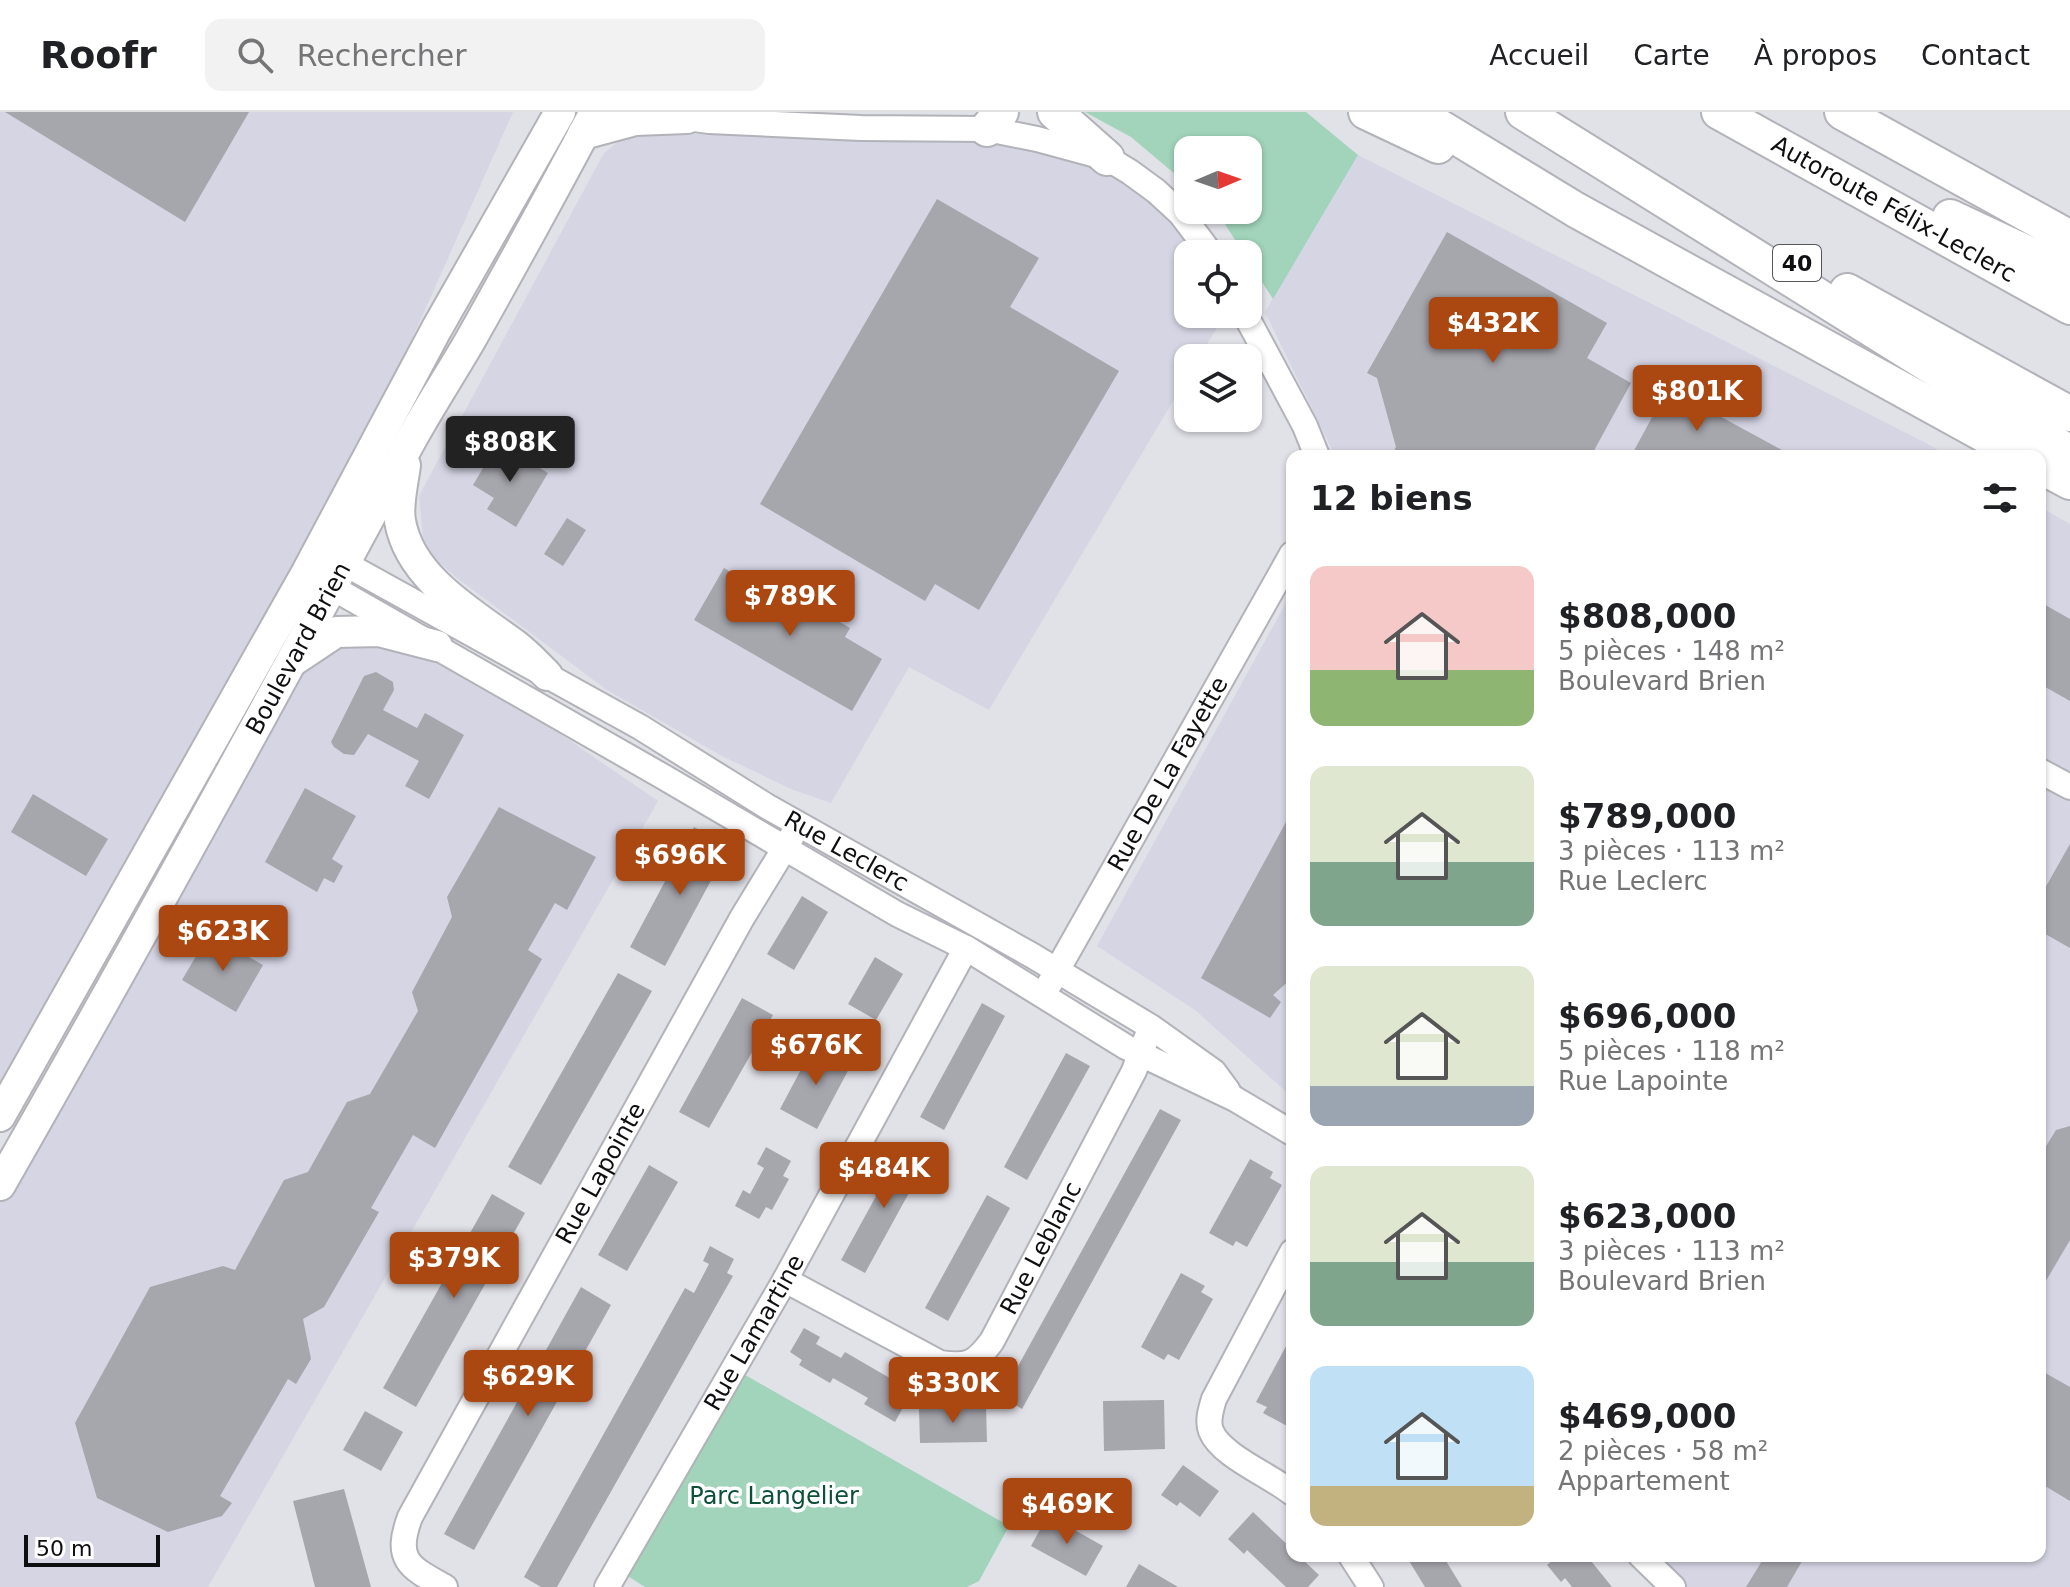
<!DOCTYPE html>
<html lang="fr">
<head>
<meta charset="utf-8">
<style>
  :root { --surface:#fff; --page:#f2f2f2; --text:#202124; --muted:#757577; --line:#e0e0e0; --accent:#ab4811 }
  body { margin:0; font-family:"DejaVu Sans",sans-serif; background:var(--page); color:var(--text); height:100vh; display:flex; flex-direction:column; font-size:30px; white-space:nowrap }
  * { box-sizing:border-box; margin:0 }
  p { font-size:26px; color:var(--muted) }
  .icon { flex:none; width:44px; height:44px; fill:none; stroke:currentColor; stroke-width:2; stroke-linecap:round; stroke-linejoin:round }
  .map { position:relative; flex:1; overflow:hidden }
  .panel { position:absolute; left:1286px; top:338px; width:760px; height:1112px; display:flex; flex-direction:column; background:var(--surface); border-radius:16px; box-shadow:0 2px 6px #0004 }
  .panel>* { flex:none }
  .needle { width:52px; rotate:88deg }
  .tools { position:absolute; left:1174px; top:24px; display:grid; gap:16px }
  .tools a { display:grid; place-items:center; width:88px; height:88px; border-radius:16px; background:var(--surface); box-shadow:0 2px 6px #0004; font-size:40px }
  .scale { position:absolute; left:24px; bottom:20px; width:136px; box-sizing:border-box; padding-left:8px; border:4px solid #0f0f12; border-top:0; font-size:22px; line-height:28px; white-space:nowrap; color:#0f0f12; -webkit-text-stroke:6px #fff; paint-order:stroke }
  .price { position:absolute; translate:-50% -68px; padding:0 18px; border-radius:8px; background:var(--accent); color:#fff; font-size:26px; line-height:52px; filter:drop-shadow(0 2px 4px #0008) }
  .price::after { content:''; position:absolute; left:50%; top:48px; width:24px; height:18px; margin-left:-12px; background:inherit; clip-path:polygon(0 0,100% 0,50% 100%) }
  .price.active { background:#222; color:#fff }
  ul { padding:0; list-style:none }
  li { display:flex; align-items:center; gap:24px; height:200px; padding:0 24px }
  li span { display:grid; place-items:center; flex:none; width:224px; height:160px; border-radius:16px; color:#555 }
  li>.icon { margin-inline-start:auto }
  span .icon { width:96px; height:96px; fill:#fffc; stroke-width:1 }
  li b { font-size:34px }
  h2 { display:flex; justify-content:space-between; align-items:center; height:96px; padding:0 24px; font-size:34px }
  header { display:flex; align-items:center; gap:48px; box-sizing:border-box; height:112px; padding:0 40px; background:var(--surface); border-bottom:2px solid var(--line) }
  header strong { font-size:38px }
  nav { display:flex; gap:44px; margin-inline-start:auto; font-size:28px }
  .search { width:560px; height:72px; background:var(--page); display:flex; align-items:center; gap:20px; box-sizing:border-box; padding:0 28px; border-radius:16px; color:var(--muted); font-size:30px }
  .map>svg:first-child { display:block }
  .built { fill:#d5d5e4 }
  .green { fill:#a1d4bb }
  .building { fill:#a6a6ad }
  .lines { fill:none; stroke-linecap:round; stroke-linejoin:round }
  .minor-casing { stroke:#b2b2b9; stroke-width:28 }
  .major-casing { stroke:#b2b2b9; stroke-width:34 }
  .highway-casing { stroke:#b2b2b9; stroke-width:38 }
  .minor { stroke:#fff; stroke-width:24 }
  .major { stroke:#fff; stroke-width:30 }
  .highway { stroke:#fff; stroke-width:34 }
  .labels { text-anchor:middle; stroke-width:7; stroke-linejoin:round; paint-order:stroke }
  .shield { fill:#fff; stroke:#575759; stroke-width:2 }
  .shield-label { font-size:22px; font-weight:bold; fill:#0f0f12 }
  .street-label { font-size:24px; fill:#0f0f12; stroke:#fff }
  .park-label { font-size:24px; fill:#0c5037; stroke:#fff }
</style>
</head>
<body>
<header>
<strong>Roofr</strong>
<div class="search"><svg class="icon" aria-label="search" viewBox="0 0 24 24"><circle cx="10" cy="10" r="6"/><path d="M15 15l6 6"/></svg>Rechercher</div>
<nav><a>Accueil</a><a>Carte</a><a>À propos</a><a>Contact</a></nav>
</header>
<div class="map">
<svg width="2070" height="1475" viewBox="0 0 2070 1475">
  <rect width="100%" height="100%" fill="#e1e1e8"/>
  <!-- built -->
  <g class="built">
    <polygon points="0,0 513,0 372,317 0,1003"/>
    <polygon points="636,21 987,23 1096,53 1122,67 1158,96 1192,136 1195,142 1188,142 1188,202 1221,202 1222,207 1199,246 1188,246 1188,264 989,598 909,555 831,691 791,677 720,643 607,578 457,466 435,447 423,425 419,384 604,41 623,26"/>
    <polygon points="1358,43 1924,330 1949,344 1335,344 1265,200"/>
    <polygon points="2040,395 2070,412 2070,1475 1665,1475 1641,1444 2040,1444"/>
    <polygon points="1292,480 1292,985 1195,898 1097,834"/>
    <polygon points="344,526 436,537 658,689 208,1475 0,1475 0,1073 292,557"/>
  </g>
  <!-- green -->
  <g class="green">
    <polygon points="1085,0 1306,0 1358,43 1273,187 1248,148 1248,142 1244,142 1216,98 1248,98 1248,38 1188,38 1188,73 1131,25"/>
    <polygon points="740,1260 1009,1414 979,1469 967,1475 645,1475 626,1463"/>
  </g>
  <!-- building -->
  <g class="building">
    <polygon points="5,0 249,0 185,110"/>
    <polygon points="937,87 1039,146 1010,195 1119,259 979,498 935,472 925,489 760,392"/>
    <polygon points="1447,120 1607,211 1587,246 1631,271 1591,344 1391,344 1396,335 1377,266 1367,261"/>
    <polygon points="1668,276 1793,344 1631,344"/>
    <polygon points="498,331 548,361 516,415 487,397 494,386 473,373"/>
    <polygon points="567,406 586,418 563,454 544,442"/>
    <polygon points="724,456 796,498 802,488 850,516 845,525 882,547 852,599 694,508"/>
    <polygon points="2040,490 2070,507 2070,589 2040,572"/>
    <polygon points="376,560 393,570 394,578 383,598 417,616 425,601 464,623 429,687 405,674 419,649 368,622 354,643 344,642 334,635 331,630 364,564"/>
    <polygon points="305,676 356,704 332,747 343,754 334,771 324,766 317,780 265,750"/>
    <polygon points="33,682 108,727 86,764 11,720"/>
    <polygon points="499,695 596,745 567,798 555,791 528,838 542,847 435,1036 413,1023 371,1096 379,1100 324,1195 303,1207 311,1247 296,1272 288,1267 220,1384 232,1391 222,1404 168,1420 97,1386 75,1311 150,1175 223,1154 235,1158 284,1068 308,1060 347,990 370,982 418,899 412,880 452,805 447,785"/>
    <polygon points="1292,699 1292,866 1273,883 1281,890 1270,906 1201,866"/>
    <polygon points="694,715 729,735 665,854 630,835"/>
    <polygon points="2070,732 2070,836 2040,819 2040,785"/>
    <polygon points="802,784 828,800 794,858 767,842"/>
    <polygon points="209,822 263,853 236,900 182,868"/>
    <polygon points="875,845 903,862 876,908 848,892"/>
    <polygon points="618,861 652,879 541,1073 508,1055"/>
    <polygon points="742,886 773,903 709,1016 679,1000"/>
    <polygon points="982,891 1005,904 944,1018 920,1005"/>
    <polygon points="814,933 851,953 817,1017 780,997"/>
    <polygon points="1066,941 1090,954 1027,1068 1004,1055"/>
    <polygon points="1160,997 1181,1008 1022,1297 1001,1285"/>
    <polygon points="2070,1014 2070,1128 2040,1179 2040,1044 2056,1018"/>
    <polygon points="766,1035 791,1049 783,1064 789,1067 772,1098 766,1095 759,1107 735,1094 743,1078 750,1082 764,1056 757,1052"/>
    <polygon points="903,1035 927,1048 865,1161 841,1148"/>
    <polygon points="1250,1047 1273,1060 1270,1066 1282,1073 1247,1135 1236,1129 1233,1134 1209,1121"/>
    <polygon points="649,1053 678,1070 627,1159 598,1143"/>
    <polygon points="492,1082 525,1101 416,1295 383,1276"/>
    <polygon points="987,1083 1010,1096 948,1209 925,1196"/>
    <polygon points="710,1134 734,1147 727,1161 733,1164 557,1475 541,1475 524,1465 685,1176 694,1181 709,1152 703,1149"/>
    <polygon points="1181,1161 1205,1174 1201,1180 1213,1187 1179,1248 1168,1242 1164,1248 1141,1235"/>
    <polygon points="581,1175 611,1193 474,1438 444,1422"/>
    <polygon points="804,1216 820,1225 816,1232 841,1246 845,1240 912,1279 895,1310 864,1292 868,1286 833,1266 830,1271 799,1253 802,1248 790,1240"/>
    <polygon points="1292,1223 1292,1306 1287,1314 1263,1301 1267,1295 1256,1290"/>
    <polygon points="2040,1258 2070,1275 2070,1389 2040,1371"/>
    <polygon points="1164,1288 1165,1337 1104,1339 1103,1289"/>
    <polygon points="986,1295 987,1330 920,1331 919,1297"/>
    <polygon points="365,1299 403,1320 381,1359 343,1338"/>
    <polygon points="1183,1353 1219,1379 1200,1405 1180,1390 1177,1394 1161,1383"/>
    <polygon points="344,1377 371,1475 315,1475 293,1389"/>
    <polygon points="1253,1400 1292,1437 1292,1444 1299,1444 1319,1463 1308,1475 1286,1475 1247,1438 1244,1442 1228,1427"/>
    <polygon points="1048,1403 1103,1434 1086,1464 1031,1434"/>
    <polygon points="1406,1444 1443,1444 1462,1475 1425,1475"/>
    <polygon points="1558,1444 1587,1444 1612,1475 1572,1475 1565,1466 1561,1470 1547,1453"/>
    <polygon points="1765,1444 1805,1444 1787,1475 1746,1475"/>
    <polygon points="1139,1452 1178,1475 1126,1475"/>
  </g>
  <g class="lines">
    <defs>
      <g id="minor">
        <polyline points="677,0 687,6 709,9 861,16 987,17 1037,27 1107,46 1130,60 1156,79 1181,102 1211,142"/>
        <polyline points="1245,202 1305,314 1317,344"/>
        <path id="s1" d="M331,444l309,171 128,80 265,149 118,71 63,45 14,19"/>
        <polyline points="319,468 662,664 897,802 966,836 1126,935 1235,987 1292,1021"/>
        <polyline points="2040,659 2070,675"/>
        <path id="s2" d="M1050,871l242,-429"/>
        <path d="M1292,1140l-78,147c-3,10 -7,22 -3,32 10,25 59,44 81,62"/>
        <path id="s3" d="M785,1168l155,83c28,4 35,1 52,-22l142,-270 12,-32"/>
        <polyline points="1351,1444 1371,1475"/>
        <polyline points="1641,1444 1673,1475"/>
        <path id="s4" d="M445,1475c-36,-20 -51,-27 -35,-70l332,-599 50,-82"/>
        <path id="s5" d="M607,1475l178,-307 181,-332"/>
      </g>
      <g id="major">
        <polyline points="583,22 635,8 687,6"/>
        <path d="M405,353c-2,17 -8,39 -5,56 10,58 72,92 115,124 12,9 22,20 32,30"/>
        <polyline points="294,548 336,520 379,519 437,534"/>
        <polyline points="0,1004 307,460 436,218 560,0"/>
        <path id="s6" d="M0,1073c139,-243 273,-488 405,-734 20,-38 44,-74 66,-112 42,-75 84,-151 124,-227"/>
      </g>
      <g id="highway">
        <polyline points="1055,0 1107,46"/>
        <polyline points="1366,0 1438,34"/>
        <polyline points="1415,0 1576,98 2023,344"/>
        <polyline points="1523,0 2070,341"/>
        <path id="s7" d="M1719,0l351,195"/>
        <polyline points="1842,0 2070,126"/>
        <polyline points="987,17 1001,0"/>
        <polyline points="1950,105 2070,161"/>
        <polyline points="1847,179 2070,302"/>
        <polyline points="2040,354 2070,370"/>
      </g>
    </defs>
    <!-- minor casing -->
    <use href="#minor" class="minor-casing"/>
    <!-- major casing -->
    <use href="#major" class="major-casing"/>
    <!-- highway casing -->
    <use href="#highway" class="highway-casing"/>
    <!-- minor -->
    <use href="#minor" class="minor"/>
    <!-- major -->
    <use href="#major" class="major"/>
    <!-- highway -->
    <use href="#highway" class="highway"/>
  </g>
  <g class="labels">
    <!-- shield labels -->
    <rect class="shield" x="1773" y="133" width="48" height="36" rx="6"/>
    <g class="shield-label">
      <text x="1797" y="159">40</text>
    </g>
    <!-- street labels -->
    <g class="street-label">
      <text dy="8" stroke="none"><textPath href="#s7" startOffset="200">Autoroute Félix-Leclerc</textPath></text>
      <text dy="8" stroke="none"><textPath href="#s6" startOffset="614">Boulevard Brien</textPath></text>
      <text dy="8" stroke="none"><textPath href="#s2" startOffset="240">Rue De La Fayette</textPath></text>
      <text dy="8" stroke="none"><textPath href="#s1" startOffset="594">Rue Leclerc</textPath></text>
      <text dy="8" stroke="none"><textPath href="#s4" startOffset="484">Rue Lapointe</textPath></text>
      <text dy="8" stroke="none"><textPath href="#s3" startOffset="342">Rue Leblanc</textPath></text>
      <text dy="8" stroke="none"><textPath href="#s5" startOffset="294">Rue Lamartine</textPath></text>
    </g>
    <!-- park labels -->
    <g class="park-label">
      <text x="774" y="1392">Parc Langelier</text>
    </g>
  </g>
</svg>
<div class="tools">
<a><svg class="needle" viewBox="-14 -14 28 28"><path d="M0-13l5 13h-10z" fill="#e53935"/><path d="M0 13l5-13h-10z" fill="#757577"/></svg></a>
<a><svg class="icon" aria-label="locate" viewBox="0 0 24 24"><circle cx="12" cy="12" r="6"/><path d="M12 2v4M12 18v4M2 12h4M18 12h4"/></svg></a>
<a><svg class="icon" aria-label="layers" viewBox="0 0 24 24"><path d="M12 4l9 5-9 5-9-5zM3 14l9 5 9-5"/></svg></a>
</div>
<div class="scale">50 m</div>
<b class="price" style="left:1493px;top:253px">$432K</b>
<b class="price" style="left:1697px;top:321px">$801K</b>
<b class="price active" style="left:510px;top:372px">$808K</b>
<b class="price" style="left:790px;top:526px">$789K</b>
<b class="price" style="left:680px;top:785px">$696K</b>
<b class="price" style="left:223px;top:861px">$623K</b>
<b class="price" style="left:816px;top:975px">$676K</b>
<b class="price" style="left:884px;top:1098px">$484K</b>
<b class="price" style="left:454px;top:1188px">$379K</b>
<b class="price" style="left:528px;top:1306px">$629K</b>
<b class="price" style="left:953px;top:1313px">$330K</b>
<b class="price" style="left:1067px;top:1434px">$469K</b>
<section class="panel">
<h2>12 biens<svg class="icon" aria-label="filters" viewBox="0 0 24 24"><path d="M4 7h16M4 17h16"/><circle cx="9" cy="7" r="2"/><circle cx="15" cy="17" r="2"/></svg></h2>
<ul>
<li><span style="background:linear-gradient(#f6c9c9 65%,#8fb573 0)"><svg class="icon" aria-label="home" viewBox="0 0 24 24"><path d="M3 11l9-7 9 7M6 9v11h12V9"/></svg></span><div><b>$808,000</b><p>5 pièces · 148 m²</p><p>Boulevard Brien</p></div></li>
<li><span style="background:linear-gradient(#dfe7d0 60%,#7fa58c 0)"><svg class="icon" aria-label="home" viewBox="0 0 24 24"><path d="M3 11l9-7 9 7M6 9v11h12V9"/></svg></span><div><b>$789,000</b><p>3 pièces · 113 m²</p><p>Rue Leclerc</p></div></li>
<li><span style="background:linear-gradient(#dfe7d0 75%,#9aa5b1 0)"><svg class="icon" aria-label="home" viewBox="0 0 24 24"><path d="M3 11l9-7 9 7M6 9v11h12V9"/></svg></span><div><b>$696,000</b><p>5 pièces · 118 m²</p><p>Rue Lapointe</p></div></li>
<li><span style="background:linear-gradient(#dfe7d0 60%,#7fa58c 0)"><svg class="icon" aria-label="home" viewBox="0 0 24 24"><path d="M3 11l9-7 9 7M6 9v11h12V9"/></svg></span><div><b>$623,000</b><p>3 pièces · 113 m²</p><p>Boulevard Brien</p></div></li>
<li><span style="background:linear-gradient(#bfe0f5 75%,#c2b280 0)"><svg class="icon" aria-label="home" viewBox="0 0 24 24"><path d="M3 11l9-7 9 7M6 9v11h12V9"/></svg></span><div><b>$469,000</b><p>2 pièces · 58 m²</p><p>Appartement</p></div></li>
</ul>
</section>
</div>
</body>
</html>
